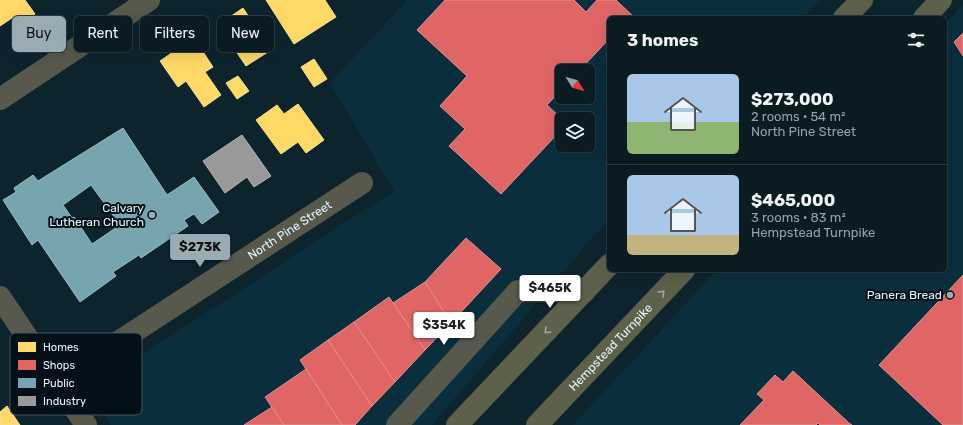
<!DOCTYPE html>
<html lang="en">
<head>
<meta charset="utf-8">
<style>
  :root { --surface:#0a1b22; --page:#13242a; --text:#f1f3f6; --muted:#99a1a5; --line:#2a3940; --accent:#99acb4 }
  body { margin:0; font-family:Rubik,sans-serif; background:var(--page); color:var(--text); height:100vh; display:flex; flex-direction:column; font-size:15px; white-space:nowrap }
  * { box-sizing:border-box; margin:0 }
  p { font-size:13px; color:var(--muted) }
  .icon { flex:none; width:22px; height:22px; fill:none; stroke:currentColor; stroke-width:2; stroke-linecap:round; stroke-linejoin:round }
  .map { position:relative; flex:1; overflow:hidden }
  .panel { position:absolute; left:607px; top:16px; width:340px; height:256px; display:flex; flex-direction:column; background:var(--surface); border-radius:6px; box-shadow:0 4px 16px #0002,0 0 0 1px var(--line) }
  .panel>* { flex:none }
  .guide { position:absolute; left:12px; top:16px; width:380px; height:36px; display:flex; gap:8px }
  .needle { width:26px; rotate:127deg }
  .fabs { position:absolute; left:555px; top:64px; display:grid; gap:8px }
  .fabs a { display:grid; place-items:center; width:40px; height:40px; border-radius:6px; background:var(--surface); box-shadow:0 4px 16px #0002,0 0 0 1px var(--line); font-size:20px }
  .price { position:absolute; translate:-50% -34px; padding:0 9px; border-radius:4px; background:#fff; color:#222; font-size:13px; line-height:26px; filter:drop-shadow(0 1px 2px #0008) }
  .price::after { content:''; position:absolute; left:50%; top:24px; width:12px; height:9px; margin-left:-6px; background:inherit; clip-path:polygon(0 0,100% 0,50% 100%) }
  .price.selected { background:var(--accent); color:#111 }
  ul { padding:0; list-style:none }
  li { display:flex; align-items:center; gap:12px; height:100px; padding:0 20px }
  li+li { border-top:1px solid var(--line) }
  li span { display:grid; place-items:center; flex:none; width:112px; height:80px; border-radius:6px; color:#555 }
  li>.icon { margin-inline-start:auto }
  span .icon { width:48px; height:48px; fill:#fffc; stroke-width:1 }
  li b { font-size:17px }
  h2 { display:flex; justify-content:space-between; align-items:center; height:48px; padding:0 20px; font-size:17px }
  .chip { padding:0 14px; border-radius:6px; background:var(--surface); box-shadow:0 4px 16px #0002,0 0 0 1px var(--line); font-size:14px; line-height:36px }
  .chip.selected { background:var(--accent); color:#111 }
  .map>svg:first-child { display:block }
  .built { fill:#0b2e3d; fill-rule:evenodd }
  .homes { fill:#ffd966; stroke:#f7e193 }
  .shops { fill:#e06666; stroke:#e19193 }
  .public { fill:#76a5af; stroke:#97bdc6; fill-rule:evenodd }
  .industry { fill:#999; stroke:#b0b5b7 }
  .lines { fill:none; stroke-linecap:round; stroke-linejoin:round }
  .street { stroke:#56594c; stroke-width:22 }
  .primary { stroke:#5d614b; stroke-width:22 }
  .oneway { stroke:#a0aba4 }
  .poi-dot { fill:#99acb4; stroke:#031017; stroke-width:1.5 }
  .labels { text-anchor:middle; stroke-width:4; stroke-linejoin:round; paint-order:stroke }
  .poi-label { font-size:12px; fill:#e4f5fd; stroke:#031017; text-anchor:end }
  .street-label { font-size:12px; fill:#e4f5fd; stroke:#031017 }
  .key { fill:#031017; stroke:#46555c; stroke-width:1 }
  .key-label { font-size:11px; fill:#e4f5fd }
</style>
</head>
<body>
<div class="map">
<svg width="963" height="425" viewBox="0 0 963 425">
  <rect width="100%" height="100%" fill="#0e242d"/>
  <!-- built -->
  <g class="built">
    <path d="M407,0h413l-17,18h-194v202l-16,17 -161,188h-321l-20,-34 75,-52 228,-148 -64,-108zM562,71h26v26h-26zM562,119h26v26h-26z"/>
    <polygon points="963,5 963,425 573,425 717,270 945,270 945,24"/>
  </g>
  <!-- homes -->
  <g class="homes">
    <polygon points="0,0 25,0 35,14 17,27 12,18 0,26"/>
    <polygon points="266,0 325,0 336,17 294,44"/>
    <polygon points="243,8 271,50 246,66 218,25"/>
    <polygon points="192,35 213,67 205,72 221,95 204,107 186,81 178,87 160,61 176,50 175,47"/>
    <polygon points="314,59 327,79 314,87 301,67"/>
    <polygon points="238,76 249,91 237,99 226,83"/>
    <polygon points="298,104 324,140 306,153 298,142 281,154 256,120 277,105 284,114"/>
    <polygon points="7,406 20,425 0,425 0,412"/>
  </g>
  <!-- shops -->
  <g class="shops">
    <polygon points="445,0 574,0 586,12 597,0 616,0 635,18 609,18 609,39 579,71 562,71 562,89 547,105 562,119 562,129 501,194 449,146 465,129 440,106 467,76 417,30"/>
    <polygon points="963,33 963,56 954,42"/>
    <polygon points="466,238 501,269 451,323 425,282"/>
    <polygon points="963,275 963,425 943,425 879,365"/>
    <polygon points="425,282 451,323 425,350 393,303"/>
    <polygon points="389,297 425,350 395,382 354,322"/>
    <polygon points="354,322 395,382 372,406 328,340"/>
    <polygon points="328,340 372,406 355,425 342,425 300,360"/>
    <polygon points="306,369 342,425 284,425 265,397"/>
    <polygon points="793,371 849,423 852,425 820,425 818,423 816,425 740,425 764,400 757,394 775,375 783,382"/>
    <polygon points="272,407 284,425 244,425"/>
  </g>
  <!-- public -->
  <path class="public" d="M123,128l44,67 27,-18 25,35 -17,12 -8,-10 -10,6 4,6 -47,32 -2,-3 -26,17 3,4 -36,26 -42,-62 -6,5 -29,-45 13,-8 -2,-4 19,-13 5,6zM91,185l29,40 -28,19 -18,-27 -2,1 -9,-13z"/>
  <!-- industry -->
  <polygon class="industry" points="242,135 271,176 254,187 247,177 225,193 203,161"/>
  <g class="lines">
    <!-- street -->
    <g class="street">
      <polyline points="0,99 149,0"/>
      <polyline points="0,297 86,425"/>
      <path id="s1" d="M57,382l305,-199"/>
      <polyline points="397,425 518,291 584,292"/>
    </g>
    <!-- primary -->
    <g class="primary">
      <polyline points="844,18 862,0"/>
      <polyline points="924,18 941,0"/>
      <polyline points="457,425 609,265"/>
      <path id="s2" d="M537,425l147,-155"/>
    </g>
  </g>
  <!-- one-way arrows -->
  <defs><path id="oneway-chevron" d="M-2-3.5L2.5 0L-2 3.5" fill="none" stroke-width="1.6" stroke-linecap="round" stroke-linejoin="round"/></defs>
  <g class="oneway">
    <use href="#oneway-chevron" transform="translate(662 293) rotate(-46)"/>
    <use href="#oneway-chevron" transform="translate(547 331) rotate(134)"/>
  </g>
  <!-- markers -->
  <g class="poi-dot">
    <circle cx="152" cy="215" r="4"/>
    <circle cx="950" cy="295" r="4"/>
  </g>
  <g class="labels">
    <!-- poi labels -->
    <g class="poi-label">
      <text x="144" y="212">Calvary<tspan x="144" dy="14">Lutheran Church</tspan></text>
      <text x="942" y="299">Panera Bread</text>
    </g>
    <!-- street labels -->
    <g class="street-label">
      <text dy="4" stroke="none"><textPath href="#s1" startOffset="278">North Pine Street</textPath></text>
      <text dy="4" stroke="none"><textPath href="#s2" startOffset="107">Hempstead Turnpike</textPath></text>
    </g>
  </g>
  <!-- legend -->
  <rect x="10" y="333" width="132" height="82" rx="6" class="key"/>
  <rect x="18" y="342" width="18" height="10" fill="#ffd966"/>
  <rect x="18" y="360" width="18" height="10" fill="#e06666"/>
  <rect x="18" y="378" width="18" height="10" fill="#76a5af"/>
  <rect x="18" y="396" width="18" height="10" fill="#999"/>
  <g class="key-label">
    <text x="43" y="351">Homes</text>
    <text x="43" y="369">Shops</text>
    <text x="43" y="387">Public</text>
    <text x="43" y="405">Industry</text>
  </g>
</svg>
<div class="fabs">
<a><svg class="needle" viewBox="-14 -14 28 28"><path d="M0-13l5 13h-10z" fill="#e53935"/><path d="M0 13l5-13h-10z" fill="#99a1a5"/></svg></a>
<a><svg class="icon" aria-label="layers" viewBox="0 0 24 24"><path d="M12 4l9 5-9 5-9-5zM3 14l9 5 9-5"/></svg></a>
</div>
<b class="price selected" style="left:200px;top:268px">$273K</b>
<b class="price" style="left:550px;top:309px">$465K</b>
<b class="price" style="left:444px;top:346px">$354K</b>
<div class="guide">
<a class="chip selected">Buy</a>
<a class="chip">Rent</a>
<a class="chip">Filters</a>
<a class="chip">New</a>
</div>
<section class="panel">
<h2>3 homes<svg class="icon" aria-label="filters" viewBox="0 0 24 24"><path d="M4 7h16M4 17h16"/><circle cx="9" cy="7" r="2"/><circle cx="15" cy="17" r="2"/></svg></h2>
<ul>
<li><span style="background:linear-gradient(#a9c7e8 60%,#8fb573 0)"><svg class="icon" aria-label="home" viewBox="0 0 24 24"><path d="M3 11l9-7 9 7M6 9v11h12V9"/></svg></span><div><b>$273,000</b><p>2 rooms · 54 m²</p><p>North Pine Street</p></div></li>
<li><span style="background:linear-gradient(#a9c7e8 75%,#c2b280 0)"><svg class="icon" aria-label="home" viewBox="0 0 24 24"><path d="M3 11l9-7 9 7M6 9v11h12V9"/></svg></span><div><b>$465,000</b><p>3 rooms · 83 m²</p><p>Hempstead Turnpike</p></div></li>
</ul>
</section>
</div>
</body>
</html>
